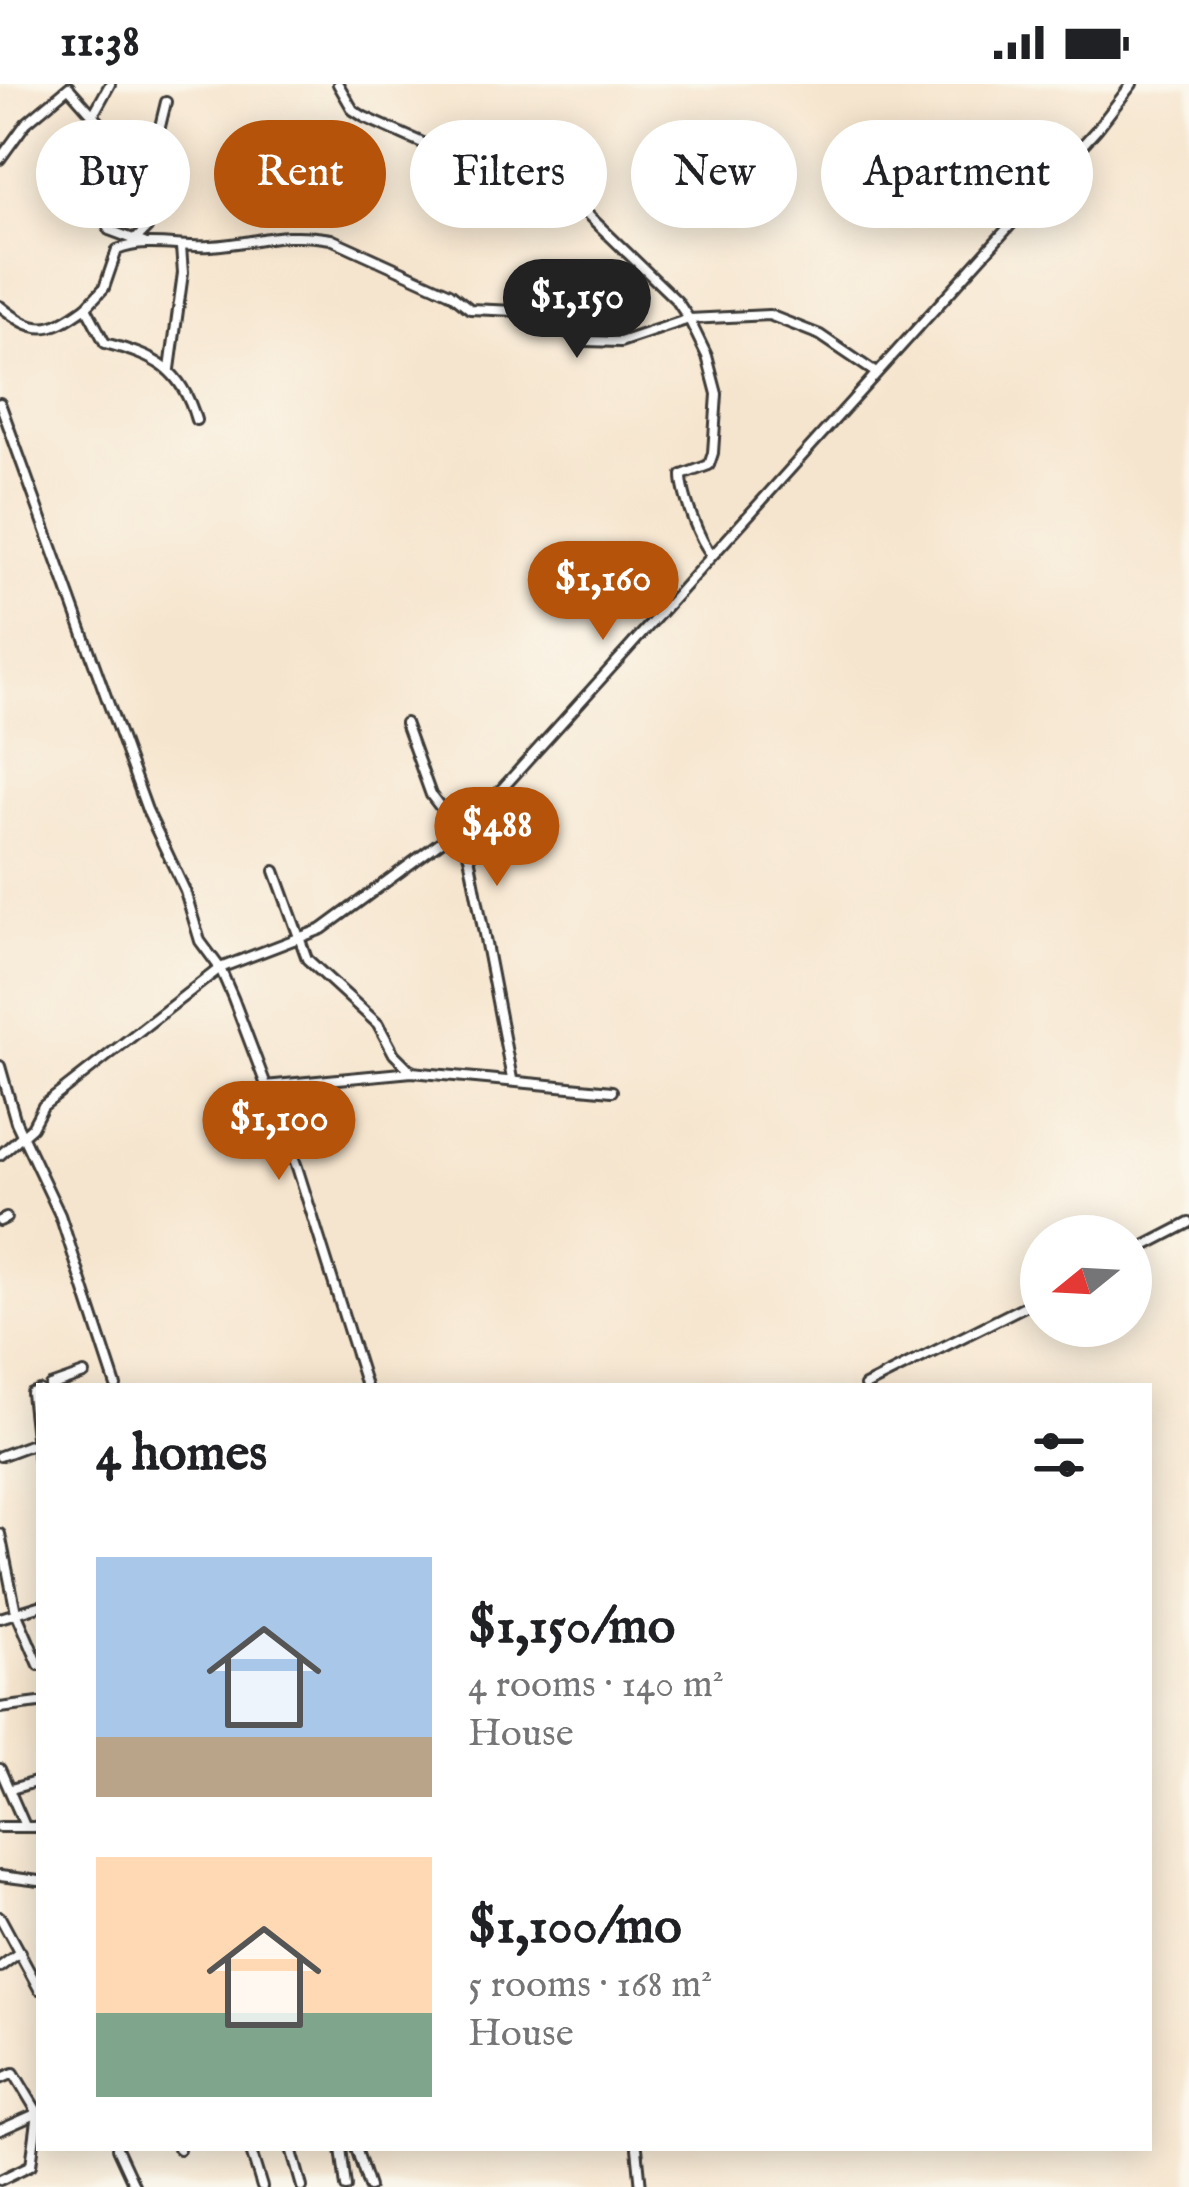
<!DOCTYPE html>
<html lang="en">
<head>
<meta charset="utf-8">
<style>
  :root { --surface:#fff; --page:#f2f2f2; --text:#202124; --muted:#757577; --accent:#b45309 }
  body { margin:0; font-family:"IM FELL English",serif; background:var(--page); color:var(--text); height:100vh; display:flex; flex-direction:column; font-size:45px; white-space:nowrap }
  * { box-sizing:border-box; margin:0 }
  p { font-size:39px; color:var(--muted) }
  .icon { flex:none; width:66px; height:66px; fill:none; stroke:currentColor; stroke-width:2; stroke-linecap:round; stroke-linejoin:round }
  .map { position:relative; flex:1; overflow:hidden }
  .panel { position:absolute; left:36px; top:1299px; width:1116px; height:768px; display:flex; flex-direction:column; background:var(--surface); border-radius:0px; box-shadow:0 6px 30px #0003 }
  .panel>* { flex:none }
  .hud { position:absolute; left:36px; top:36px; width:1119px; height:108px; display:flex; gap:24px }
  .needle { width:78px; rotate:252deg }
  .buttons { position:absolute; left:1020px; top:1131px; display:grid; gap:24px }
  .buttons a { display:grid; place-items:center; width:132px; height:132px; border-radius:50%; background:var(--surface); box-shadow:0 6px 30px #0003; font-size:60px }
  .price { position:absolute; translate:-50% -102px; padding:0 27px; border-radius:42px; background:var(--accent); color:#fff; font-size:39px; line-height:78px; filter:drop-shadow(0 3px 6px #0008) }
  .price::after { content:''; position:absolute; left:50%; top:72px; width:36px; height:27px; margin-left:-18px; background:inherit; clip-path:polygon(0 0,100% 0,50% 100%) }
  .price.current { background:#222; color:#fff }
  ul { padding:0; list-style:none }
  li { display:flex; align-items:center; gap:36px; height:300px; padding:0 60px }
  li span { display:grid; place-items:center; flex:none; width:336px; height:240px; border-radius:0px; color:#555 }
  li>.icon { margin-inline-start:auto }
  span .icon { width:144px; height:144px; fill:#fffc; stroke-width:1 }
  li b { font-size:51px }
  h2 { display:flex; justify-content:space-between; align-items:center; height:144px; padding:0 60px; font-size:51px }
  .chip { padding:0 42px; border-radius:54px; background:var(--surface); box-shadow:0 6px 30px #0003; font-size:42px; line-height:108px }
  .chip.current { background:var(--accent); color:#fff }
  .status { display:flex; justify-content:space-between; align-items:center; height:84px; padding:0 60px; background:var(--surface); direction:ltr }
  .status svg { height:33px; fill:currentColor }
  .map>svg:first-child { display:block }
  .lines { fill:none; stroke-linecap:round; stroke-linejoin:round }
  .minor-casing { stroke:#3d3a37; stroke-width:14 }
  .minor { stroke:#fff; stroke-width:8 }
</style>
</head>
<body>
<div class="status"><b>11:38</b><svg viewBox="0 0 49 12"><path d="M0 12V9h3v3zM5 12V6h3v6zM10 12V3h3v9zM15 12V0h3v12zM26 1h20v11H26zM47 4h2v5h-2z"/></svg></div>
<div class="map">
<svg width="1189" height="2103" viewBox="0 0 1189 2103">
  <rect width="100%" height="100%" fill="#fbf7ec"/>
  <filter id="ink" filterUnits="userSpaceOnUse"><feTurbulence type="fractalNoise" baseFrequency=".00833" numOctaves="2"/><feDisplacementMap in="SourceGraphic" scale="24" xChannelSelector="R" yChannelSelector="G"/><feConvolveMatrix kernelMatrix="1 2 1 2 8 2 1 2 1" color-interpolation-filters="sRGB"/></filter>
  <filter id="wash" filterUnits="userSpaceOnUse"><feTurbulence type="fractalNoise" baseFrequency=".004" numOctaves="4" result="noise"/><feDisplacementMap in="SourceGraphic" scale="48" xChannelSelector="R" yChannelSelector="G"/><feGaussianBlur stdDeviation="2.7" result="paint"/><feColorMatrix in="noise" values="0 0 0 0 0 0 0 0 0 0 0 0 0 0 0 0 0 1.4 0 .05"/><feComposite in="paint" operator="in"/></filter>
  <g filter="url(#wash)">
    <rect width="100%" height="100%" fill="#f6e5ce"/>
  </g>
  <g filter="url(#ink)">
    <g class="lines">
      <defs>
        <g id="minor">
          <path d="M338,0l15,26 11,7 113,50 58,6 18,8 124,120 12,18 18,37 10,38 -4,59 -4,12 -27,10c0,20 17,65 30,80"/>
          <polyline points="69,4 99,38 95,94 109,146 144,159"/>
          <polyline points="93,31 110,0"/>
          <polyline points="0,75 26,39 69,3"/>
          <polyline points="137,154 147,144 148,72 156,59 166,18"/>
          <path d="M0,222c36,29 49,28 86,1"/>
          <polyline points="170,285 183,189 181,163"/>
          <polyline points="0,319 147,726 185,807 200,857 220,884 233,914 297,1083 366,1302"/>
          <path d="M196,336c-15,-53 -41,-63 -91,-77l-19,-36 18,-19 13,-38c30,-12 62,-2 93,-4 48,-3 69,-16 121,-7l119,54 20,16 46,2 71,30 33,1 69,-23 80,-4 51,20 56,38"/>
          <polyline points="405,639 431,711 457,745 469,772 512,995"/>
          <polyline points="275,787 307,875 378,940 394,970 411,987"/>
          <polyline points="0,982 16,1038 60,1131 116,1302"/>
          <polyline points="265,1002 412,988 612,1007"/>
          <polyline points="0,1071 32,1043 43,1022 220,884 322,845 481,728 1098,44 1132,0"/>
          <polyline points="0,1137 6,1134"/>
          <polyline points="1131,1169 1189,1139"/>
          <polyline points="50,1302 84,1290"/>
          <polyline points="865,1302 1041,1214"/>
          <polyline points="39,1306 31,1309 39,1380"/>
          <polyline points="0,1372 38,1358"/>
          <polyline points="0,1450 16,1528 39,1581"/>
          <polyline points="0,1534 39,1522"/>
          <polyline points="0,1624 39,1619"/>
          <polyline points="0,1685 25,1742"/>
          <polyline points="11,1705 39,1697"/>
          <polyline points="0,1743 39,1743"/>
          <polyline points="0,1792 39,1797"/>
          <polyline points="0,1833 39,1905"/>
          <polyline points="0,1883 20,1868"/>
          <polyline points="0,1995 14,1989 38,2029 31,2081 0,2096"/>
          <polyline points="0,2046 38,2029"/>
          <polyline points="117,2064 135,2103"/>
          <polyline points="178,2064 179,2065"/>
          <polyline points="250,2064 262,2103"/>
          <polyline points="291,2064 302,2103"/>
          <polyline points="341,2064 346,2103"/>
          <polyline points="356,2064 369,2103"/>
          <polyline points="637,2064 641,2103"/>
        </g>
      </defs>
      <!-- minor casing -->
      <use href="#minor" class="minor-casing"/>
      <!-- minor -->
      <use href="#minor" class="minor"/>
    </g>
  </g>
</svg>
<div class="buttons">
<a><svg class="needle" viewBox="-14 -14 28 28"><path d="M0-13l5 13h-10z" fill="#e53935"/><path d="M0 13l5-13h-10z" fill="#757577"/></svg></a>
</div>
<b class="price current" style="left:577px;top:277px">$1,150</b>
<b class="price" style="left:603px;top:559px">$1,160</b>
<b class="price" style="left:497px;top:805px">$488</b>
<b class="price" style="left:279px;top:1099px">$1,100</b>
<div class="hud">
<a class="chip">Buy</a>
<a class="chip current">Rent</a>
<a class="chip">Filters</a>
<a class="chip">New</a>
<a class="chip">Apartment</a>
</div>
<section class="panel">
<h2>4 homes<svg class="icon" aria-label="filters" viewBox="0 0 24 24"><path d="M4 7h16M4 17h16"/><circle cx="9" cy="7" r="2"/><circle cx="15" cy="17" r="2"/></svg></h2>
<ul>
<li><span style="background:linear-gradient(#a9c7e8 75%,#b9a48a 0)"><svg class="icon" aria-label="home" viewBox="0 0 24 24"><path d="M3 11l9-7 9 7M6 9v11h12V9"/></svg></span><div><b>$1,150/mo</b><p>4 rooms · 140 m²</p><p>House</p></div></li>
<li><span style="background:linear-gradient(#ffd9b3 65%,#7fa58c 0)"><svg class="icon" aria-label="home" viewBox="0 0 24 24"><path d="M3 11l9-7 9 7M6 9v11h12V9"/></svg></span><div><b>$1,100/mo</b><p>5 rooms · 168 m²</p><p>House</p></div></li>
</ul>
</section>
</div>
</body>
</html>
